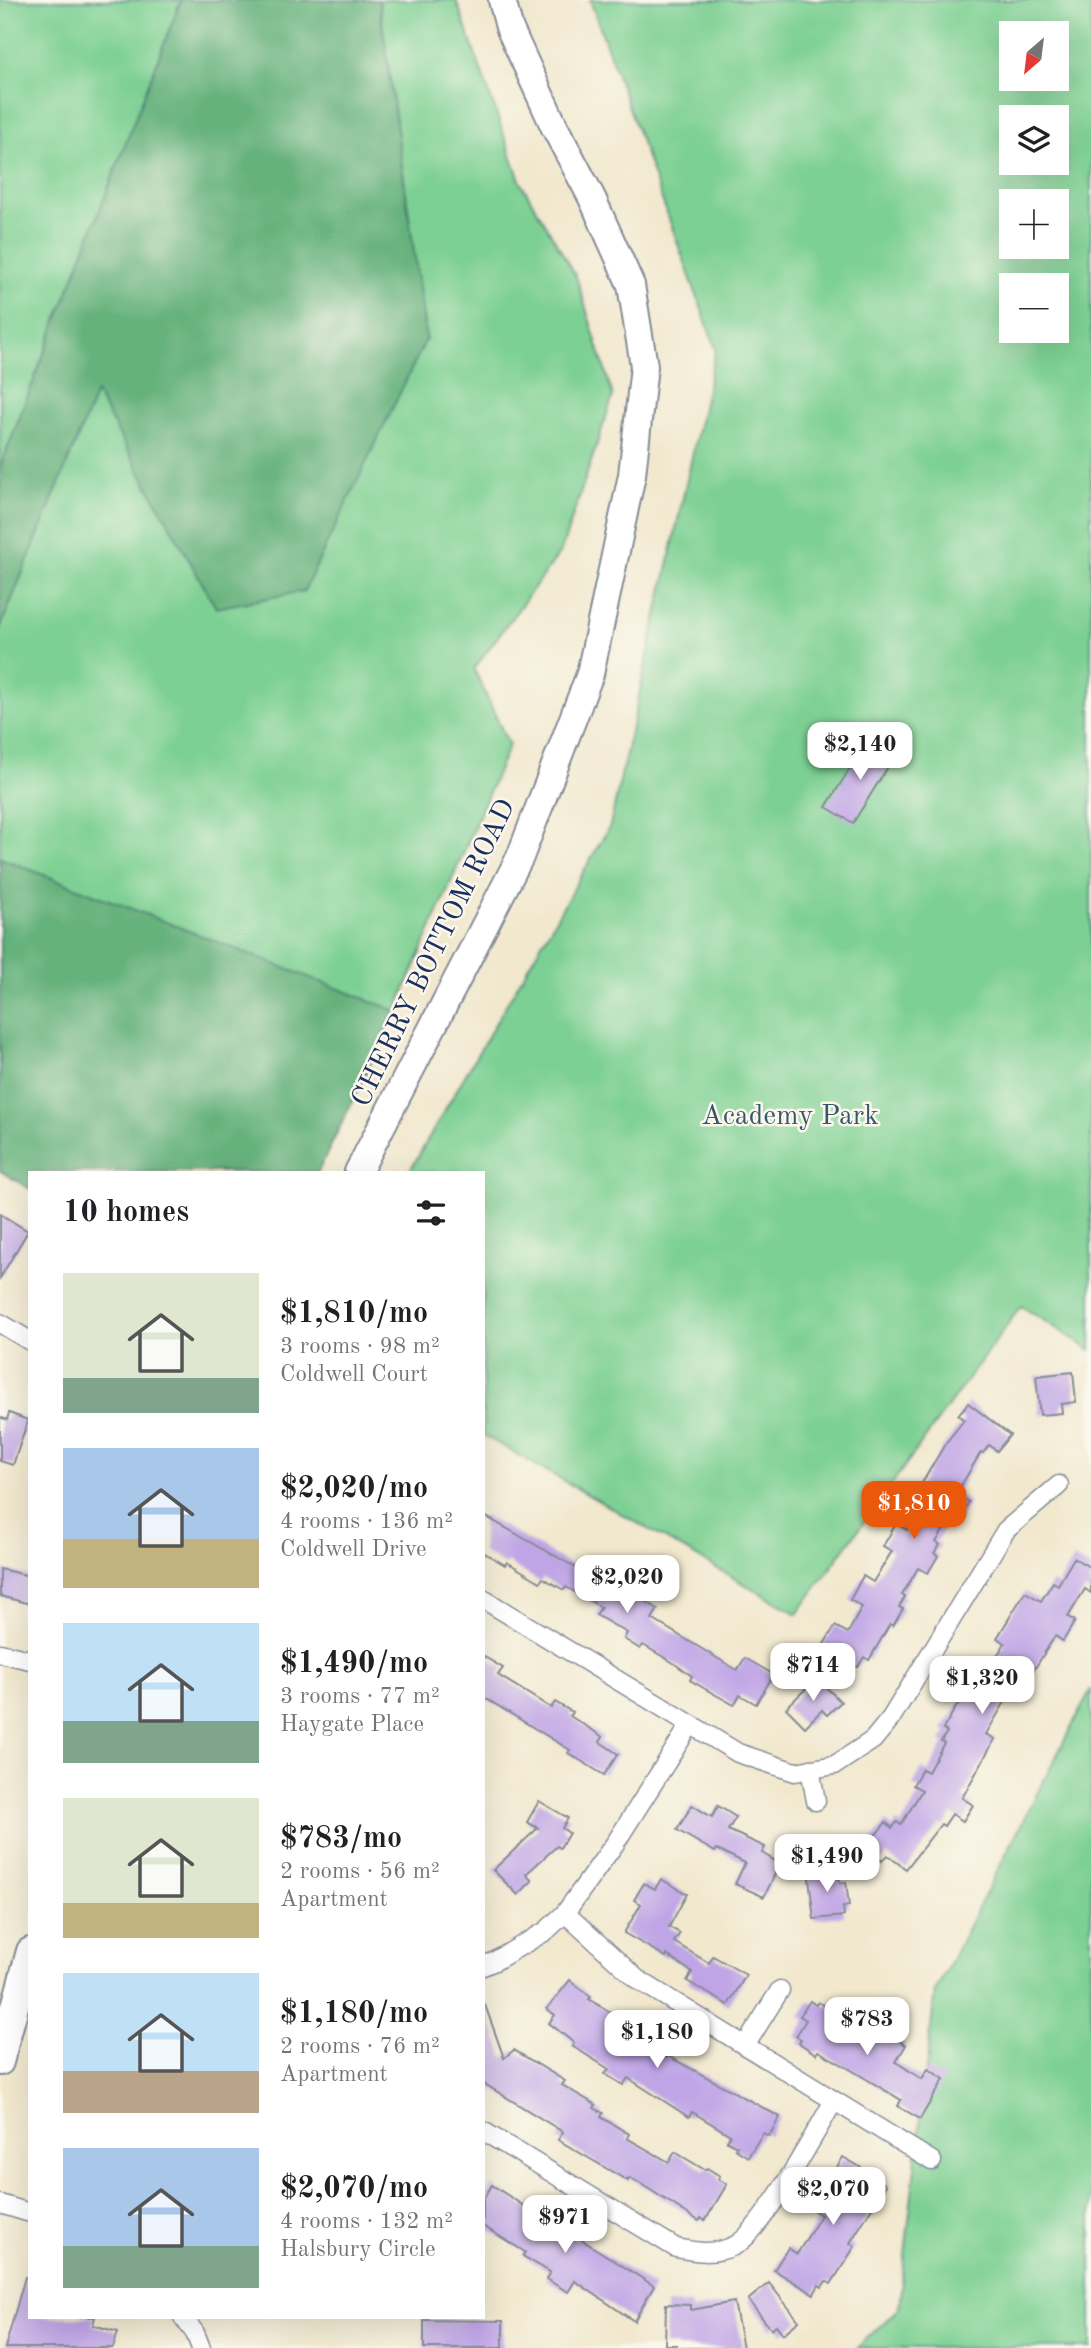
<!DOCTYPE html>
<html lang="en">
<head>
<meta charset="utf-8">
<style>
  :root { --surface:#fff; --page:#f2f2f2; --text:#202124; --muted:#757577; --accent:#ea580c }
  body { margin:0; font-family:"Old Standard TT",serif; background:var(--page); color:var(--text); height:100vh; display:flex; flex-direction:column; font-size:26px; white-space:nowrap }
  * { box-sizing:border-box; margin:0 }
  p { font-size:23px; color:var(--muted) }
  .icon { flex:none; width:38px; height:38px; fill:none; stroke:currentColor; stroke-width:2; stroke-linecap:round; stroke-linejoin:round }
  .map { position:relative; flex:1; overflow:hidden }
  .drawer { position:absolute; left:28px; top:1171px; width:457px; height:1148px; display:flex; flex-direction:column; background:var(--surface); border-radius:0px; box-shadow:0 7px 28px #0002 }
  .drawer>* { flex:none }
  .needle { width:46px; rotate:208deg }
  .tools { position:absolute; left:999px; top:21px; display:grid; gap:14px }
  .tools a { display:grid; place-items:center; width:70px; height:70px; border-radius:0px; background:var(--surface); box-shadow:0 7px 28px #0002; font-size:35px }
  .price { position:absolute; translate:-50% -60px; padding:0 16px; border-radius:14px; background:#fff; color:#222; font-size:23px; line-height:46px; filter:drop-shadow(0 2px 4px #0008) }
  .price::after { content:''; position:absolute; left:50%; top:42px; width:21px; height:16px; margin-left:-10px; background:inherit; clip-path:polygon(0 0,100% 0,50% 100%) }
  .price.on { background:var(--accent); color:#fff }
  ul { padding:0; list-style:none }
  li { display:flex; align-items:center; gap:21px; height:175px; padding:0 35px }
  li span { display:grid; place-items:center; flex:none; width:196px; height:140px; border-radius:0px; color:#555 }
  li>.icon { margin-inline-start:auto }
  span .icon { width:84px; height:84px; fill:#fffc; stroke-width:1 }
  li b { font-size:30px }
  h2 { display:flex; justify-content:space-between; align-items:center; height:84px; padding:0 35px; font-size:30px }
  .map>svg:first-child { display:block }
  .green { fill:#7dd093; stroke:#4c8078; stroke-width:2; fill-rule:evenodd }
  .forest { fill:#66b27d; stroke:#40706e; stroke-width:2 }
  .building { fill:#bfa5e6 }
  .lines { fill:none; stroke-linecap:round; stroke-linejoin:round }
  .minor-casing { stroke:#868c96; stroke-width:21 }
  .secondary-casing { stroke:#868c96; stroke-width:30 }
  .minor { stroke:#fff; stroke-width:18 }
  .secondary { stroke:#fff; stroke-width:26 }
  .labels { text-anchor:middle; stroke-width:5; stroke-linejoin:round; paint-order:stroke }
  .street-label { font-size:28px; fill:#1b2f5e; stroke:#fbf7ec }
  .park-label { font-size:28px; fill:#34576b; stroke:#fbf7ec }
</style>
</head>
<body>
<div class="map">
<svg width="1091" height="2348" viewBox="0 0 1091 2348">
  <rect width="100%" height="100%" fill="#fbf7ec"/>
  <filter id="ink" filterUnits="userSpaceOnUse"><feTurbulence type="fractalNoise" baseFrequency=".0143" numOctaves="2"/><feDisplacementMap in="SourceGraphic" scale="14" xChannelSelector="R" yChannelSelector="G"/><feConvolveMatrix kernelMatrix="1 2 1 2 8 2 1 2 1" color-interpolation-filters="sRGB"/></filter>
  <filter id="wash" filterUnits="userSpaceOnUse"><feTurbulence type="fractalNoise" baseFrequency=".00686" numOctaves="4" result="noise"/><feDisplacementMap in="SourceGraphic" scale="28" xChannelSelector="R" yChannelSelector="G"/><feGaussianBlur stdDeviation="1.57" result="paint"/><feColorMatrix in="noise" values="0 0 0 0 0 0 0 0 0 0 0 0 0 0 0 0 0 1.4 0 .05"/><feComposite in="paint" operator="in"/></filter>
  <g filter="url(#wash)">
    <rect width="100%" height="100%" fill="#f1e8ce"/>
    <!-- green -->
    <g class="green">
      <polygon points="0,0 181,0 0,468"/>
      <polygon points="379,0 456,0 521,183 576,276 613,396 561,551 474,669 509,745 396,1011 0,858 0,628 96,392 216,607 426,339"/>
      <path d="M590,0h501v1350l-70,-44 -224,308 -314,-179v-263h-74l201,-346 106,-477zM1012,33h45v46h-45zM1012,117h45v46h-45zM1012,201h45v46h-45zM1012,285h45v46h-45z"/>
      <polygon points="1091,1689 1091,2348 857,2348 899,2308 935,1992"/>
    </g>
    <!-- forest -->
    <g class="forest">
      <polygon points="181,0 379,0 426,339 304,591 216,608 96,393 0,628 0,468"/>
      <polygon points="0,858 396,1011 318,1172 30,1172 30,1189 0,1171"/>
    </g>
    <g id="blocks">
      <!-- building -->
      <g class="building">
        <polygon points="867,741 894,757 853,823 826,807"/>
        <polygon points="0,1214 28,1231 0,1278"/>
        <polygon points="1073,1372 1076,1402 1061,1404 1062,1413 1040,1415 1036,1376"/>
        <polygon points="968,1403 1010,1435 997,1451 989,1445 983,1453 981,1452 956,1494 969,1502 958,1521 952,1517 936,1542 940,1545 934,1553 938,1556 928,1573 918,1568 902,1595 905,1597 899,1607 903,1609 893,1626 890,1624 869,1660 864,1657 858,1667 854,1666 850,1672 821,1655 821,1649 835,1626 848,1633 862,1607 850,1600 863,1576 873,1582 892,1551 883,1546 896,1524 907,1530 925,1501 915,1495 945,1444 964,1420 958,1415"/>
        <polygon points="9,1413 28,1420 13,1465 0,1461 0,1417 7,1420"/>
        <polygon points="483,1515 596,1579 600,1572 608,1577 612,1570 636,1584 631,1592 658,1609 652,1619 737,1670 745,1658 771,1673 771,1679 756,1704 740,1695 734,1705 707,1690 690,1680 692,1676 672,1662 643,1645 640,1649 624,1639 627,1633 596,1615 601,1607 566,1587 564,1590 543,1578 540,1582 507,1562 505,1565 483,1552"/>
        <polygon points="1074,1558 1091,1568 1091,1593 1085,1589 1068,1617 1075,1621 1063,1641 1055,1636 1034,1670 1026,1666 986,1734 995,1739 962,1798 973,1805 963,1821 952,1814 944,1826 941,1824 906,1869 887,1855 882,1861 865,1848 886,1822 892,1828 897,1822 901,1825 922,1790 913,1785 922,1769 928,1772 944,1743 941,1741 947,1732 943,1729 971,1682 966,1680 977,1662 989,1669 1005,1643 997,1638 1025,1592 1041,1601 1053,1582 1058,1585"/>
        <polygon points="0,1569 30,1576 30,1604 0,1596"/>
        <polygon points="483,1656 503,1668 498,1675 551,1708 555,1702 572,1712 570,1716 603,1737 600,1742 618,1754 604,1775 568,1753 570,1750 485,1698 483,1701"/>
        <polygon points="817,1678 841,1702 827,1715 822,1710 805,1727 786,1708"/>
        <polygon points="539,1801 568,1818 562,1828 569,1833 560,1848 557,1846 526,1874 532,1881 518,1895 493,1870 538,1828 527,1822"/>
        <polygon points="692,1805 712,1817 718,1806 736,1817 728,1830 765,1847 762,1853 780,1864 764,1897 735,1884 745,1863 717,1849 715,1852 677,1830"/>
        <polygon points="829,1867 830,1879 839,1878 840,1883 846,1882 849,1906 843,1907 844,1916 814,1919 808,1870"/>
        <polygon points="661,1879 687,1894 669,1927 680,1933 674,1942 709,1963 713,1956 746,1975 728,2005 687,1981 692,1972 667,1955 666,1957 624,1933 641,1904 634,1900 644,1883 655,1889"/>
        <polygon points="570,1980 591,1997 589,1999 619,2018 615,2025 667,2058 668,2056 780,2117 769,2136 763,2133 748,2157 735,2149 737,2146 727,2141 730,2135 692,2112 689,2117 628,2078 623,2085 605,2074 609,2069 572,2046 574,2043 549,2023 555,2015 547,2009"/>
        <polygon points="810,2001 816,2005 818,2002 826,2007 829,2003 843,2013 840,2017 879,2041 882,2036 891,2041 893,2038 906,2045 896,2062 922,2079 928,2069 944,2079 920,2119 898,2106 901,2100 848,2068 818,2051 816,2054 799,2043 801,2040 796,2036 806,2020 800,2016"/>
        <polygon points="485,2005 504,2058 514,2050 565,2081 562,2085 596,2105 594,2108 603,2113 601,2117 629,2134 627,2138 669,2162 675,2152 705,2170 707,2168 720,2176 718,2179 727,2184 705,2221 701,2218 699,2221 641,2184 629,2178 628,2181 558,2140 563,2132 483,2083 483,2006"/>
        <polygon points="843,2157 881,2179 880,2181 886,2185 850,2243 855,2246 831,2284 826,2281 822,2287 819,2285 814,2294 774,2270 788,2248 797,2254 821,2215 808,2207 822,2184 826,2186"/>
        <polygon points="492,2185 533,2212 532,2214 576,2239 577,2237 654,2286 634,2321 575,2281 568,2292 546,2279 550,2272 523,2256 525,2252 483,2226 483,2200"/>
        <polygon points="25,2277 30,2278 30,2317 95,2317 93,2325 118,2332 113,2348 5,2348"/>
        <polygon points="769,2283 799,2321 783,2334 776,2325 771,2329 748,2300"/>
        <polygon points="734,2302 743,2348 677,2348 677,2345 665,2345 666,2304 691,2305 691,2310"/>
        <polygon points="424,2320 503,2321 503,2348 424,2348"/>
      </g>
    </g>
  </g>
  <g filter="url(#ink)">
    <use href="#blocks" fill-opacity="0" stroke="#868c96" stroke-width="2"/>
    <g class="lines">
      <defs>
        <g id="minor">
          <polyline points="0,1323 30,1341"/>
          <polyline points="483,1599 738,1753 795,1772 835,1765 873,1740 891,1718 1006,1530 1059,1485"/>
          <polyline points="0,1653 30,1660"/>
          <polyline points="810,1769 816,1801"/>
          <polyline points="565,1913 637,1979 932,2161"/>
          <polyline points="483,1966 495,1961 546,1931 565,1913 616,1842 690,1725"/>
          <polyline points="745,2046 780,1990"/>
          <path d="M483,2131l193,117c21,4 38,7 58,-2 28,-13 81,-114 100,-145"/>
          <polyline points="0,2204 30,2213"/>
          <polyline points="183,2317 195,2333 201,2348"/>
        </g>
        <g id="secondary">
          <polyline points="358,1172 520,857 590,674 632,475 644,366 631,285 592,198 555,128 509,27 502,0"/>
          <polyline points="0,2062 30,1951"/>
        </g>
      </defs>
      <!-- minor casing -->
      <use href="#minor" class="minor-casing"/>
      <!-- secondary casing -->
      <use href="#secondary" class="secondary-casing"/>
      <!-- minor -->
      <use href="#minor" class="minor"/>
      <!-- secondary -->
      <use href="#secondary" class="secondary"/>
    </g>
  </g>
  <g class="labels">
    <!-- street labels -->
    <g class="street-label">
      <text transform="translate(432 952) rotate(-64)" y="10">CHERRY BOTTOM ROAD</text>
    </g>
    <!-- park labels -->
    <g class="park-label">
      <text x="790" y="1124">Academy Park</text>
    </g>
  </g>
</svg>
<div class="tools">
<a><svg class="needle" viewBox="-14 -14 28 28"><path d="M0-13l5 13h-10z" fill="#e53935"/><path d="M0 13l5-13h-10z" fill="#757577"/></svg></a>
<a><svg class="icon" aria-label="layers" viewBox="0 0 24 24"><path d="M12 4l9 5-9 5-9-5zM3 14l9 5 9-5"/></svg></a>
<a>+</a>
<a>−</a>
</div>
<b class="price" style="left:860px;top:782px">$2,140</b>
<b class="price on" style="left:914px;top:1541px">$1,810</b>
<b class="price" style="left:627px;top:1615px">$2,020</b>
<b class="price" style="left:813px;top:1703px">$714</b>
<b class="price" style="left:982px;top:1716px">$1,320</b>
<b class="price" style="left:827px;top:1894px">$1,490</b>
<b class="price" style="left:867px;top:2057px">$783</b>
<b class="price" style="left:657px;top:2070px">$1,180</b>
<b class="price" style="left:833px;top:2227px">$2,070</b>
<b class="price" style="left:565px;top:2255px">$971</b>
<section class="drawer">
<h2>10 homes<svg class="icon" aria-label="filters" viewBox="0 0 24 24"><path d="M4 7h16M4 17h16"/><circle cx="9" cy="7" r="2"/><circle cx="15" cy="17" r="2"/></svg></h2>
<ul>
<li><span style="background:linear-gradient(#dfe7d0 75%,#7fa58c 0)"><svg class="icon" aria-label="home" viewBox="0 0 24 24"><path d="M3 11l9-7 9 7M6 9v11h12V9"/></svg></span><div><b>$1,810/mo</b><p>3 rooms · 98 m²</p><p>Coldwell Court</p></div></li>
<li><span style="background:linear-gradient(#a9c7e8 65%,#c2b280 0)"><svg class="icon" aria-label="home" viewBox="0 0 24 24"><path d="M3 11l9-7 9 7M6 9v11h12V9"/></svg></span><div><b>$2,020/mo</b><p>4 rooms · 136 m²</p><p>Coldwell Drive</p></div></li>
<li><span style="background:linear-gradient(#bfe0f5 70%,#7fa58c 0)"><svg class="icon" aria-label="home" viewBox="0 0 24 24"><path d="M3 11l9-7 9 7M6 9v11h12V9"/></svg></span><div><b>$1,490/mo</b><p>3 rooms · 77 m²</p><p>Haygate Place</p></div></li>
<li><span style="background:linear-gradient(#dfe7d0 75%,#c2b280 0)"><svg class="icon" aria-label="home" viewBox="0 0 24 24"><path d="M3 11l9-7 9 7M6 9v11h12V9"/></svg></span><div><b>$783/mo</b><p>2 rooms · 56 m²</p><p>Apartment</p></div></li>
<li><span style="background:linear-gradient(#bfe0f5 70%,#b9a48a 0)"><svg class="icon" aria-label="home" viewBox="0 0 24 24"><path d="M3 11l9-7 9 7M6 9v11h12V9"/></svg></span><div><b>$1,180/mo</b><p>2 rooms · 76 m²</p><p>Apartment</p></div></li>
<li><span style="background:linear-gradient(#a9c7e8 70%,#7fa58c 0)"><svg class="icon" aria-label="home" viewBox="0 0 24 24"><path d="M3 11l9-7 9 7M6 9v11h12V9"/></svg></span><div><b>$2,070/mo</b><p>4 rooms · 132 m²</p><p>Halsbury Circle</p></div></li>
</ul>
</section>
</div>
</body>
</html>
